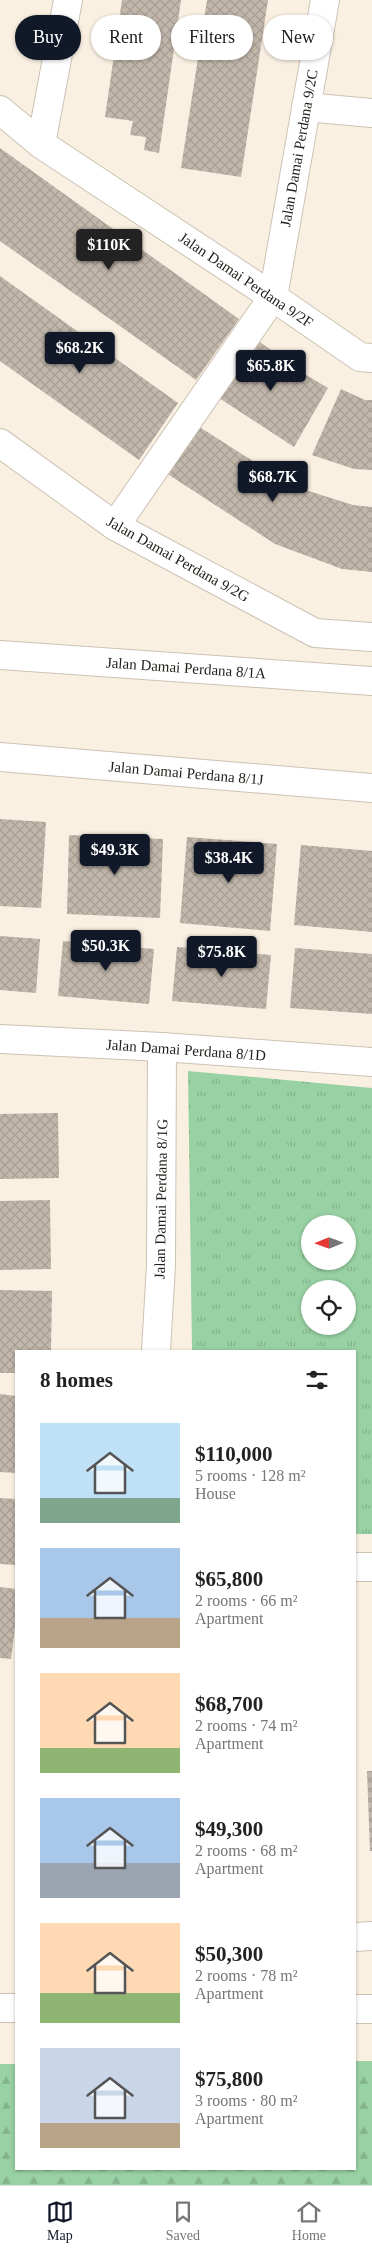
<!DOCTYPE html>
<html lang="en">
<head>
<meta charset="utf-8">
<style>
  :root { --surface:#fff; --page:#f2f2f2; --text:#222; --muted:#767676; --line:#e0e0e0; --accent:#111827 }
  body { margin:0; font-family:Georgia,serif; background:var(--page); color:var(--text); height:100vh; display:flex; flex-direction:column; font-size:19px; white-space:nowrap }
  * { box-sizing:border-box; margin:0 }
  p { font-size:16px; color:var(--muted) }
  .icon { flex:none; width:28px; height:28px; fill:none; stroke:currentColor; stroke-width:2; stroke-linecap:round; stroke-linejoin:round }
  .map { position:relative; flex:1; overflow:hidden }
  .panel { position:absolute; left:15px; top:1350px; width:341px; height:820px; display:flex; flex-direction:column; background:var(--surface); border-radius:0px; box-shadow:0 1px 4px #0004 }
  .panel>* { flex:none }
  .hud { position:absolute; left:15px; top:15px; width:342px; height:45px; display:flex; gap:10px }
  .needle { width:32px; rotate:269deg }
  .fabs { position:absolute; left:301px; top:1215px; display:grid; gap:10px }
  .fabs a { display:grid; place-items:center; width:55px; height:55px; border-radius:50%; background:var(--surface); box-shadow:0 1px 4px #0004; font-size:25px }
  .price { position:absolute; translate:-50% -42px; padding:0 11px; border-radius:5px; background:var(--accent); color:#fff; font-size:16px; line-height:32px; filter:drop-shadow(0 1px 2px #0008) }
  .price::after { content:''; position:absolute; left:50%; top:30px; width:15px; height:11px; margin-left:-8px; background:inherit; clip-path:polygon(0 0,100% 0,50% 100%) }
  .price.current { background:#222; color:#fff }
  ul { padding:0; list-style:none }
  li { display:flex; align-items:center; gap:15px; height:125px; padding:0 25px }
  li span { display:grid; place-items:center; flex:none; width:140px; height:100px; border-radius:0px; color:#555 }
  li>.icon { margin-inline-start:auto }
  span .icon { width:60px; height:60px; fill:#fffc; stroke-width:1 }
  li b { font-size:21px }
  h2 { display:flex; justify-content:space-between; align-items:center; height:60px; padding:0 25px; font-size:21px }
  .chip { padding:0 18px; border-radius:22px; background:var(--surface); box-shadow:0 1px 4px #0004; font-size:18px; line-height:45px }
  .chip.current { background:var(--accent); color:#fff }
  .tabs { display:flex; justify-content:space-around; align-items:center; height:70px; border-top:1px solid var(--line); background:var(--surface); font-size:14px; color:var(--muted) }
  .tabs a { display:grid; justify-items:center; gap:2px }
  .tabs .current { color:var(--accent) }
  .map>svg:first-child { display:block }
  .forest { fill:url(#forest-firs) }
  .park { fill:url(#park-tufts); fill-rule:evenodd }
  .building { fill:url(#building-cross-hatch) }
  .lines { fill:none; stroke-linecap:round; stroke-linejoin:round }
  .minor-casing { stroke:#ccc2b5; stroke-width:30 }
  .minor { stroke:#fff; stroke-width:28 }
  .labels { text-anchor:middle; stroke-width:4.5; stroke-linejoin:round; paint-order:stroke }
  .street-label { font-size:15px; fill:#221f1a; stroke:#fff }
</style>
</head>
<body>
<div class="map">
<svg width="372" height="2185" viewBox="0 0 372 2185">
  <defs>
    <pattern id="forest-firs" width="22" height="20" patternUnits="userSpaceOnUse" patternTransform="scale(1.25)"><rect width="22" height="20" fill="#98d1a3"/><path d="M5 1l3.5 6h-7zM16 11l3.5 6h-7z" fill="#83b38c"/></pattern>
    <pattern id="park-tufts" width="24" height="20" patternUnits="userSpaceOnUse" patternTransform="scale(1.25)"><rect width="24" height="20" fill="#98d1a3"/><path d="M3 7l-1-3M5 7V3M7 7l1-3M15 17l-1-3M17 17v-4M19 17l1-3" fill="none" stroke="#83b38c"/></pattern>
    <pattern id="building-cross-hatch" width="8" height="8" patternUnits="userSpaceOnUse" patternTransform="scale(1.25)"><rect width="8" height="8" fill="#c2b7ab"/><path d="M0 0l8 8M0 8l8-8" fill="none" stroke="#a69d93"/></pattern>
  </defs>
  <rect width="100%" height="100%" fill="#faf0e2"/>
  <!-- forest -->
  <polygon class="forest" points="355,2061 372,2061 372,2185 0,2185 0,2064 16,2064 16,2169 355,2169"/>
  <!-- park -->
  <path class="park" d="M188,1071l184,17v446h-17v-183h-163zM310,1224h38v37h-38zM310,1289h38v37h-38z"/>
  <!-- building -->
  <g class="building">
    <polygon points="122,0 181,0 159,153 144,150 146,137 130,135 133,121 105,117"/>
    <polygon points="207,0 268,0 241,177 181,168"/>
    <polygon points="0,148 239,319 196,380 0,241"/>
    <polygon points="0,276 178,403 139,460 0,361"/>
    <polygon points="253,337 303,373 328,388 294,447 213,394"/>
    <polygon points="341,389 365,400 372,400 372,470 354,469 312,455"/>
    <polygon points="190,421 270,472 296,487 353,505 372,507 372,572 342,569 275,544 160,469"/>
    <polygon points="0,819 46,822 41,908 0,906"/>
    <polygon points="69,835 163,839 160,918 67,914"/>
    <polygon points="187,837 277,844 270,931 180,923"/>
    <polygon points="301,845 372,851 372,932 294,925"/>
    <polygon points="0,936 40,939 36,993 0,990"/>
    <polygon points="63,941 154,949 149,1004 58,996"/>
    <polygon points="177,947 271,955 266,1009 172,1001"/>
    <polygon points="295,948 372,954 372,1014 290,1008"/>
    <polygon points="58,1113 59,1178 0,1179 0,1114"/>
    <polygon points="50,1200 51,1269 0,1270 0,1201"/>
    <polygon points="0,1290 52,1291 51,1351 16,1351 16,1373 0,1373"/>
    <polygon points="0,1394 16,1396 16,1473 0,1472"/>
    <polygon points="0,1498 16,1499 16,1565 0,1564"/>
    <polygon points="0,1587 16,1589 16,1619 11,1659 0,1658"/>
    <polygon points="367,1771 372,1771 372,1851 370,1851"/>
  </g>
  <g class="lines">
    <defs>
      <g id="minor">
        <polyline points="306,107 372,113"/>
        <polyline points="0,110 41,144 273,297 360,357 372,358"/>
        <polyline points="41,144 68,0"/>
        <polyline points="0,443 115,526 315,633 372,637"/>
        <polyline points="115,526 273,297 325,0"/>
        <polyline points="0,655 372,681"/>
        <polyline points="0,757 372,788"/>
        <polyline points="0,1039 162,1047 372,1062"/>
        <polyline points="156,1351 161,1265 162,1047"/>
        <polyline points="355,1567 372,1567"/>
        <polyline points="355,1937 372,1936"/>
        <polyline points="0,2008 16,2008"/>
        <polyline points="355,2009 372,2009"/>
      </g>
    </defs>
    <!-- minor casing -->
    <use href="#minor" class="minor-casing"/>
    <!-- minor -->
    <use href="#minor" class="minor"/>
  </g>
  <g class="labels">
    <!-- street labels -->
    <g class="street-label">
      <text transform="translate(299 148) rotate(-80)" y="5">Jalan Damai Perdana 9/2C</text>
      <text transform="translate(246 280) rotate(34)" y="5">Jalan Damai Perdana 9/2F</text>
      <text transform="translate(178 559) rotate(29)" y="5">Jalan Damai Perdana 9/2G</text>
      <text transform="translate(186 668) rotate(4)" y="5">Jalan Damai Perdana 8/1A</text>
      <text transform="translate(186 773) rotate(5)" y="5">Jalan Damai Perdana 8/1J</text>
      <text transform="translate(186 1050) rotate(4)" y="5">Jalan Damai Perdana 8/1D</text>
      <text transform="translate(161 1199) rotate(-89)" y="5">Jalan Damai Perdana 8/1G</text>
    </g>
  </g>
</svg>
<div class="fabs">
<a><svg class="needle" viewBox="-14 -14 28 28"><path d="M0-13l5 13h-10z" fill="#e53935"/><path d="M0 13l5-13h-10z" fill="#767676"/></svg></a>
<a><svg class="icon" aria-label="locate" viewBox="0 0 24 24"><circle cx="12" cy="12" r="6"/><path d="M12 2v4M12 18v4M2 12h4M18 12h4"/></svg></a>
</div>
<b class="price current" style="left:109px;top:271px">$110K</b>
<b class="price" style="left:80px;top:374px">$68.2K</b>
<b class="price" style="left:271px;top:392px">$65.8K</b>
<b class="price" style="left:273px;top:503px">$68.7K</b>
<b class="price" style="left:115px;top:876px">$49.3K</b>
<b class="price" style="left:229px;top:884px">$38.4K</b>
<b class="price" style="left:106px;top:972px">$50.3K</b>
<b class="price" style="left:222px;top:978px">$75.8K</b>
<div class="hud">
<a class="chip current">Buy</a>
<a class="chip">Rent</a>
<a class="chip">Filters</a>
<a class="chip">New</a>
</div>
<section class="panel">
<h2>8 homes<svg class="icon" aria-label="filters" viewBox="0 0 24 24"><path d="M4 7h16M4 17h16"/><circle cx="9" cy="7" r="2"/><circle cx="15" cy="17" r="2"/></svg></h2>
<ul>
<li><span style="background:linear-gradient(#bfe0f5 75%,#7fa58c 0)"><svg class="icon" aria-label="home" viewBox="0 0 24 24"><path d="M3 11l9-7 9 7M6 9v11h12V9"/></svg></span><div><b>$110,000</b><p>5 rooms · 128 m²</p><p>House</p></div></li>
<li><span style="background:linear-gradient(#a9c7e8 70%,#b9a48a 0)"><svg class="icon" aria-label="home" viewBox="0 0 24 24"><path d="M3 11l9-7 9 7M6 9v11h12V9"/></svg></span><div><b>$65,800</b><p>2 rooms · 66 m²</p><p>Apartment</p></div></li>
<li><span style="background:linear-gradient(#ffd9b3 75%,#8fb573 0)"><svg class="icon" aria-label="home" viewBox="0 0 24 24"><path d="M3 11l9-7 9 7M6 9v11h12V9"/></svg></span><div><b>$68,700</b><p>2 rooms · 74 m²</p><p>Apartment</p></div></li>
<li><span style="background:linear-gradient(#a9c7e8 65%,#9aa5b1 0)"><svg class="icon" aria-label="home" viewBox="0 0 24 24"><path d="M3 11l9-7 9 7M6 9v11h12V9"/></svg></span><div><b>$49,300</b><p>2 rooms · 68 m²</p><p>Apartment</p></div></li>
<li><span style="background:linear-gradient(#ffd9b3 70%,#8fb573 0)"><svg class="icon" aria-label="home" viewBox="0 0 24 24"><path d="M3 11l9-7 9 7M6 9v11h12V9"/></svg></span><div><b>$50,300</b><p>2 rooms · 78 m²</p><p>Apartment</p></div></li>
<li><span style="background:linear-gradient(#c9d6e8 75%,#b9a48a 0)"><svg class="icon" aria-label="home" viewBox="0 0 24 24"><path d="M3 11l9-7 9 7M6 9v11h12V9"/></svg></span><div><b>$75,800</b><p>3 rooms · 80 m²</p><p>Apartment</p></div></li>
</ul>
</section>
</div>
<nav class="tabs">
<a class="current"><svg class="icon" aria-label="map" viewBox="0 0 24 24"><path d="M3 6l6-2 6 2 6-2v14l-6 2-6-2-6 2zM9 4v14M15 6v14"/></svg>Map</a>
<a><svg class="icon" aria-label="saved" viewBox="0 0 24 24"><path d="M7 4h10v16l-5-4-5 4z"/></svg>Saved</a>
<a><svg class="icon" aria-label="home" viewBox="0 0 24 24"><path d="M3 11l9-7 9 7M6 9v11h12V9"/></svg>Home</a>
</nav>
</body>
</html>
